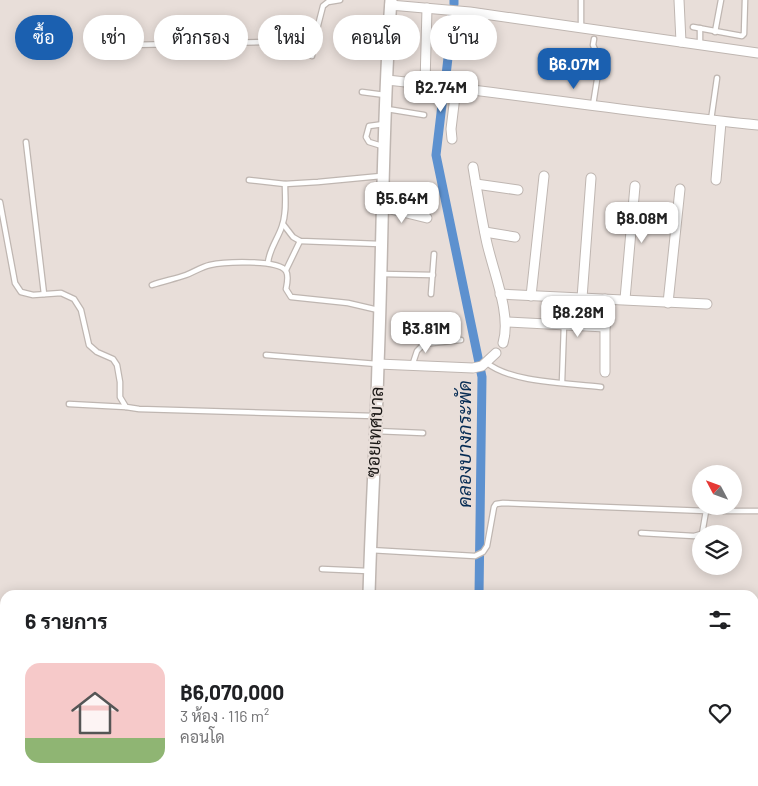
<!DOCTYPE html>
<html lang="th">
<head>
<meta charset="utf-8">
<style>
  :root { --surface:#fff; --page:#f6f6f6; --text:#202124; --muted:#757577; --accent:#1b60b0 }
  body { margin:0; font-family:Barlow,Sarabun,sans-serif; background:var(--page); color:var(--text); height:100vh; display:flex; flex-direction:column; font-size:19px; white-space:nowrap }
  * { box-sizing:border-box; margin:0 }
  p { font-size:16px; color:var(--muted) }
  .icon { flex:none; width:28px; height:28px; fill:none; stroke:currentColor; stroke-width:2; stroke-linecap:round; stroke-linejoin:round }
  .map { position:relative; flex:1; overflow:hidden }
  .side { position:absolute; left:0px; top:590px; width:759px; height:196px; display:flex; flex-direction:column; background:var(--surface); border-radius:15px 15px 0 0; box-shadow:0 2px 12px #0003 }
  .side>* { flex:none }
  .top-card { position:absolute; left:15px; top:15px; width:500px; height:45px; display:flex; gap:10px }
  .needle { width:32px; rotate:311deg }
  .controls { position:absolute; left:692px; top:465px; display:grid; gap:10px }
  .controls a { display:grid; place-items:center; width:50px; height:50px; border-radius:50%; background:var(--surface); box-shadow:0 2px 12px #0003; font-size:25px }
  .price { position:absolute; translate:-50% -42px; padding:0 11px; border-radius:10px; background:#fff; color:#222; font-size:16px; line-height:32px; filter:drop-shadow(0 1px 2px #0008) }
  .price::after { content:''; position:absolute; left:50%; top:30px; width:15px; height:11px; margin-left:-8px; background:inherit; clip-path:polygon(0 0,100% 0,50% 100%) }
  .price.current { background:var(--accent); color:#fff }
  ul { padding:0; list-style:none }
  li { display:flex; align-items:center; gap:15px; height:125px; padding:0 25px }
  li span { display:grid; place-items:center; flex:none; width:140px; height:100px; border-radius:15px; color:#555 }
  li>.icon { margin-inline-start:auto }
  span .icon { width:60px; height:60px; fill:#fffc; stroke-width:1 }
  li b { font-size:21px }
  h2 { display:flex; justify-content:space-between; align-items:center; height:60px; padding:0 25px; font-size:21px }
  .pill { padding:0 18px; border-radius:22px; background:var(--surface); box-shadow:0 2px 12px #0003; font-size:18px; line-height:45px }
  .pill.current { background:var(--accent); color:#fff }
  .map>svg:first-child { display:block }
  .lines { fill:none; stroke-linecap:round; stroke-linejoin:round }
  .canal { stroke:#5d91cf; stroke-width:9 }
  .service-casing { stroke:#bfb6b1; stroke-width:7 }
  .minor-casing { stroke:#bfb6b1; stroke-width:11 }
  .tertiary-casing { stroke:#bfb6b1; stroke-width:14 }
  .service { stroke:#fff; stroke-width:4.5 }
  .minor { stroke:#fff; stroke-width:9 }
  .tertiary { stroke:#fff; stroke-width:11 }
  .labels { text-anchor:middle; stroke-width:4.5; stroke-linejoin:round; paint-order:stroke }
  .street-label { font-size:18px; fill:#1a1715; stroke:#e8ded9 }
  .water-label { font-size:19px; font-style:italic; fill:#062c54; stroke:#e8ded9 }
</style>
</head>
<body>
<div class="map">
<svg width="758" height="786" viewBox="0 0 758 786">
  <rect width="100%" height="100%" fill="#e8ded9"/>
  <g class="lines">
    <!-- canal -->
    <g class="canal">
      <polyline points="454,4 454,0"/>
      <polyline points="445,84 453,14"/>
      <polyline points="444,88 436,155 482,377 479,595"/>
      <polyline points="459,786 459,781"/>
    </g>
    <defs>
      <g id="service">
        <polyline points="693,27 742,36 744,34 745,0"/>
        <polyline points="581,28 581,0"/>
        <polyline points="700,28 700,44"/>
        <polyline points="715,32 721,0"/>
        <polyline points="131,45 314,41"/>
        <polyline points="312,56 314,41 323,6 328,2 340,0"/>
        <polyline points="362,92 385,95"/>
        <polyline points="593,105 600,61 593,45 594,39"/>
        <polyline points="387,109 424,115"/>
        <polyline points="711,120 717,78"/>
        <polyline points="26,142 44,294"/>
        <polyline points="382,146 369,142 366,137 369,126 384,124"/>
        <polyline points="249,180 285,184 318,182 381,176"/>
        <polyline points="0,202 15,283 21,292 33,295 61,293 74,299 81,310 89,345 97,352 113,359 117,365 120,382 120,397 126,407 139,409 374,416"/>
        <polyline points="283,224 293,237 300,241 380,244"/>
        <path d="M268,263c1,-14 10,-24 14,-37 5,-14 3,-28 3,-42"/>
        <polyline points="286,270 300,241"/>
        <polyline points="382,274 433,275"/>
        <path d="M152,285c11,-4 23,-6 34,-10 8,-3 15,-8 24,-10 13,-3 68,-6 76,6 3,5 1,13 0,18l5,8 57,6 30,7"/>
        <polyline points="431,294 434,254"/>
        <polyline points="266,355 377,364"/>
        <path d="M487,363c25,20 82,20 114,24"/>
        <polyline points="412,366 417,351 424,344 461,340"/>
        <polyline points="562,382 564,325"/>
        <polyline points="69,404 126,407"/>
        <polyline points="376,431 423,433"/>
        <polyline points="641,533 694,536 701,534"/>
        <polyline points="702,534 706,511"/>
        <polyline points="370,550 475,556 483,552 487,546 494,507 496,504 503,503 706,511 758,511"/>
        <polyline points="322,569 368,571"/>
        <polyline points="472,781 472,784 476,786"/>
        <polyline points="98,786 98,781"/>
        <polyline points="543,786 543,781"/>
        <polyline points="607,786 607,781"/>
      </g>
      <g id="minor">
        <polyline points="679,0 681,42"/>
        <polyline points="390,5 470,12 758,53"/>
        <path d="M387,80c124,13 247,33 371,45"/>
        <polyline points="425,84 427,8"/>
        <polyline points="452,139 451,129 456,88"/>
        <path d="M473,167c4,24 8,48 13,72 6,30 26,75 17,104"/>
        <polyline points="716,180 721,122"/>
        <polyline points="476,184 518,190"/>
        <polyline points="382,207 427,218"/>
        <polyline points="485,232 515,237"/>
        <polyline points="500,294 707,304"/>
        <polyline points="531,296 544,176"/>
        <polyline points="582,298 591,178"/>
        <polyline points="625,299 635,186"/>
        <polyline points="668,303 680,189"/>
        <polyline points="506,322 605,327 605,299"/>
        <polyline points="605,327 605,372"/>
        <polyline points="378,364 473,368 482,366 496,353"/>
        <polyline points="754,608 758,608"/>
        <polyline points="754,759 758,759"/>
        <polyline points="188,786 188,781"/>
        <polyline points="253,786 253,781"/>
        <polyline points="323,786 323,781"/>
      </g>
      <g id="tertiary">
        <path d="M369,595c2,-77 7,-154 9,-231 5,-121 4,-243 13,-364"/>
        <polyline points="365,786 365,781"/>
      </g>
    </defs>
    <!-- service casing -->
    <use href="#service" class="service-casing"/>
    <!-- minor casing -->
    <use href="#minor" class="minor-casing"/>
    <!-- tertiary casing -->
    <use href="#tertiary" class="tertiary-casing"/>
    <!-- service -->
    <use href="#service" class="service"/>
    <!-- minor -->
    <use href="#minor" class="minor"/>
    <!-- tertiary -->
    <use href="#tertiary" class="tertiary"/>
  </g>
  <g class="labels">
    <!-- street labels -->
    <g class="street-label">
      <text transform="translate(375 432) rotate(-87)" y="6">ซอยเทศบาล</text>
    </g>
    <!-- water labels -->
    <g class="water-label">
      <text transform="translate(464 444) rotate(-90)" y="7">คลองบางกระพัด</text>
    </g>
  </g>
</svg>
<div class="controls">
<a><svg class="needle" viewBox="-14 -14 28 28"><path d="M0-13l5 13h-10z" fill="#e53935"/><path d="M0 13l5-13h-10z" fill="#757577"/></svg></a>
<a><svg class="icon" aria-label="layers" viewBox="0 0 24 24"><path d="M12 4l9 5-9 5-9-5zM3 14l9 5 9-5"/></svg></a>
</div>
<b class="price current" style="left:574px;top:90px">฿6.07M</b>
<b class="price" style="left:441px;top:113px">฿2.74M</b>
<b class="price" style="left:402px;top:224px">฿5.64M</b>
<b class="price" style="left:642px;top:244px">฿8.08M</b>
<b class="price" style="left:578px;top:338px">฿8.28M</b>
<b class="price" style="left:426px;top:354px">฿3.81M</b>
<div class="top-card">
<a class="pill current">ซื้อ</a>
<a class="pill">เช่า</a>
<a class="pill">ตัวกรอง</a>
<a class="pill">ใหม่</a>
<a class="pill">คอนโด</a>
<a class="pill">บ้าน</a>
</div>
<section class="side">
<h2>6 รายการ<svg class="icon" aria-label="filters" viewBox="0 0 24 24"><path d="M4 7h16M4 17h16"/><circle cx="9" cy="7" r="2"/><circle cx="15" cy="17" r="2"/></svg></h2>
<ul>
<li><span style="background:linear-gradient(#f6c9c9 75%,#8fb573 0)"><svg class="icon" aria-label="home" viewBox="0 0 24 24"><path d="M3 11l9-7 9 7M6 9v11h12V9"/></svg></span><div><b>฿6,070,000</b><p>3 ห้อง · 116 m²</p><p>คอนโด</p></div><svg class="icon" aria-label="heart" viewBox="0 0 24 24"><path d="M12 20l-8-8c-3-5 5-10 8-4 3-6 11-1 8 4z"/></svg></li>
</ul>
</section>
</div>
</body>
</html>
